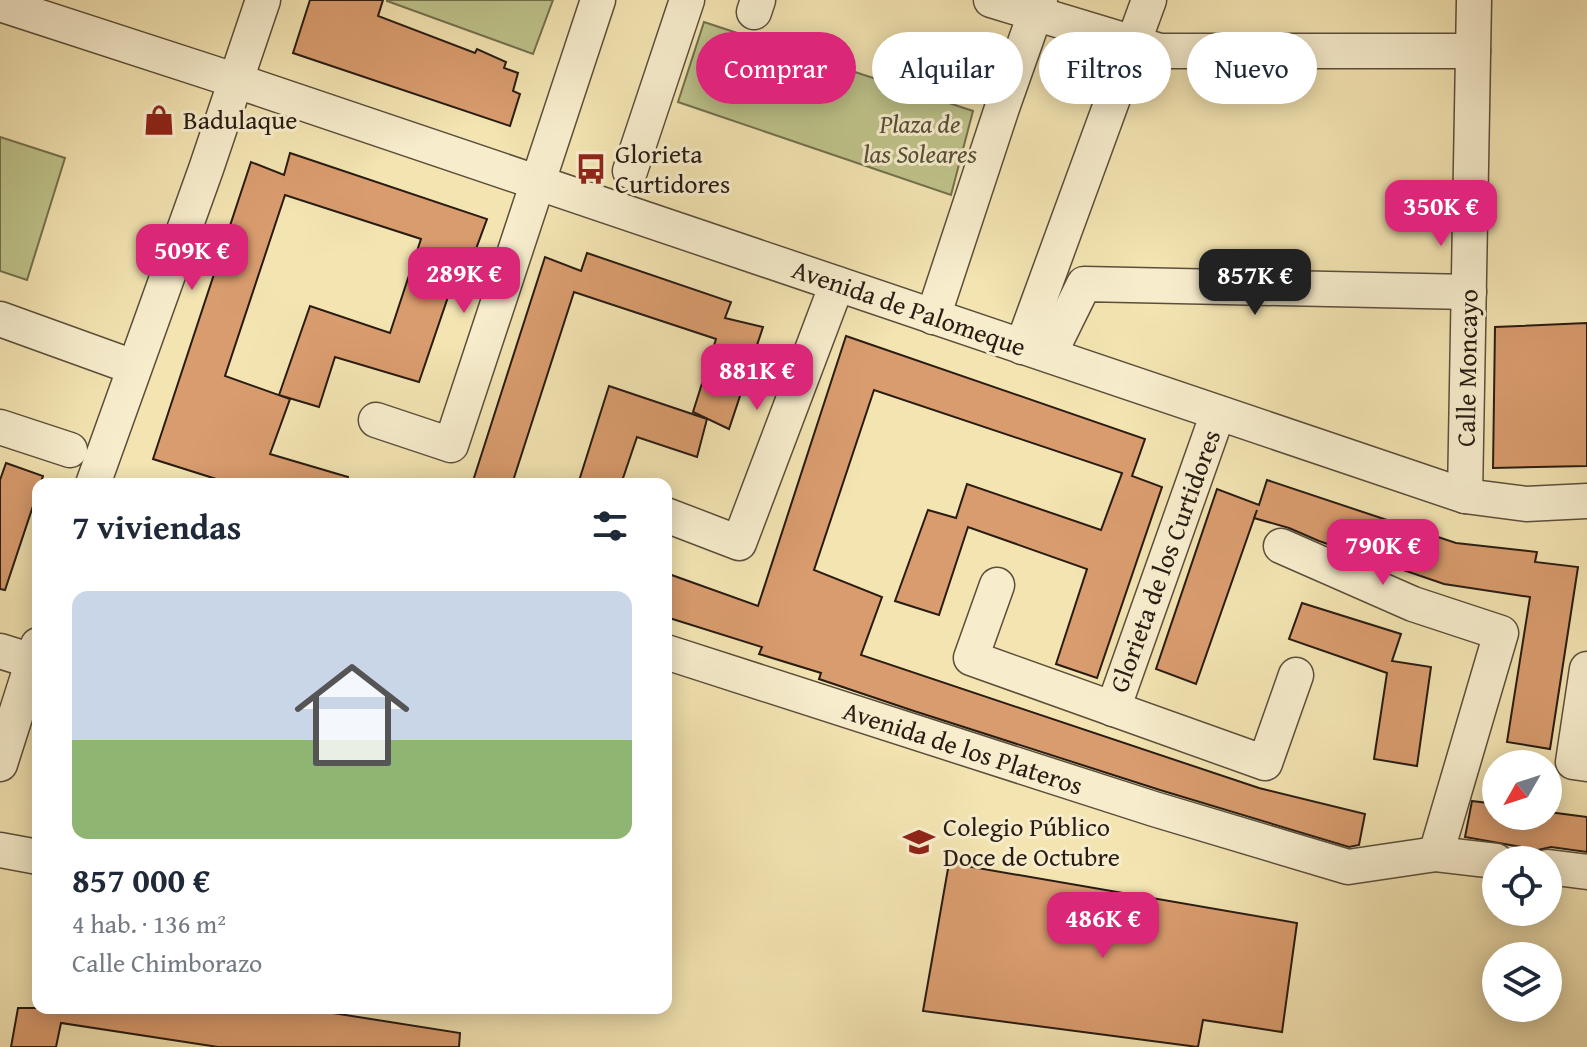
<!DOCTYPE html>
<html lang="es">
<head>
<meta charset="utf-8">
<style>
  :root { --surface:#fff; --page:#f6f6f7; --text:#1f2937; --muted:#747a83; --line:#e0e1e3; --accent:#db2777 }
  body { margin:0; font-family:"Gentium Book Plus",serif; background:var(--page); color:var(--text); height:100vh; display:flex; flex-direction:column; font-size:30px; white-space:nowrap }
  * { box-sizing:border-box; margin:0 }
  p { font-size:26px; color:var(--muted) }
  .icon { flex:none; width:44px; height:44px; fill:none; stroke:currentColor; stroke-width:2; stroke-linecap:round; stroke-linejoin:round }
  .map { position:relative; flex:1; overflow:hidden }
  .details { position:absolute; left:32px; top:478px; width:640px; height:536px; display:flex; flex-direction:column; background:var(--surface); border-radius:16px; box-shadow:0 4px 20px #0003 }
  .details>* { flex:none }
  .top-card { position:absolute; left:696px; top:32px; width:760px; height:72px; display:flex; gap:16px }
  .needle { width:52px; rotate:231deg }
  .controls { position:absolute; left:1482px; top:750px; display:grid; gap:16px }
  .controls a { display:grid; place-items:center; width:80px; height:80px; border-radius:50%; background:var(--surface); box-shadow:0 4px 20px #0003; font-size:40px }
  .price { position:absolute; translate:-50% -68px; padding:0 18px; border-radius:16px; background:var(--accent); color:#fff; font-size:26px; line-height:52px; filter:drop-shadow(0 2px 4px #0008) }
  .price::after { content:''; position:absolute; left:50%; top:48px; width:24px; height:18px; margin-left:-12px; background:inherit; clip-path:polygon(0 0,100% 0,50% 100%) }
  .price.active { background:#222; color:#fff }
  ul { padding:0; list-style:none }
  li { display:grid; align-content:center; gap:16px; height:424px; padding:0 40px }
  li+li { border-top:2px solid var(--line) }
  li span { display:grid; place-items:center; height:248px; border-radius:16px; color:#555 }
  li>.icon { margin-inline-start:auto }
  span .icon { width:144px; height:144px; fill:#fffc; stroke-width:1 }
  li b { font-size:34px }
  h2 { display:flex; justify-content:space-between; align-items:center; height:96px; padding:0 40px; font-size:34px }
  .pill { padding:0 28px; border-radius:36px; background:var(--surface); box-shadow:0 4px 20px #0003; font-size:28px; line-height:72px }
  .pill.active { background:var(--accent); color:#fff }
  .map>svg:first-child { display:block }
  .green { fill:#bec38a; stroke:#73704e; stroke-width:2 }
  .building { fill:#d99c6e; stroke:#281c13; stroke-width:2 }
  .lines { fill:none; stroke-linecap:round; stroke-linejoin:round }
  .minor-casing { stroke:#5b4e3b; stroke-width:37 }
  .minor { stroke:#f7edcd; stroke-width:34 }
  .labels { text-anchor:middle; stroke-width:6; stroke-linejoin:round; paint-order:stroke }
  .poi-label { font-size:26px; fill:#281c13; stroke:#f7edcd; text-anchor:start }
  .park-label { font-size:26px; font-style:italic; fill:#554e37; stroke:#f7edcd }
  .street-label { font-size:26px; fill:#281c13; stroke:#f7edcd }
</style>
</head>
<body>
<div class="map">
<svg width="1587" height="1047" viewBox="0 0 1587 1047">
  <rect width="100%" height="100%" fill="#f3e4b2"/>
  <filter id="stains"><feTurbulence type="fractalNoise" baseFrequency=".0025" numOctaves="4"/><feColorMatrix values="0 0 0 0 .2 0 0 0 0 .09 0 0 0 0 .02 0 0 0 .5 -.17"/></filter>
  <radialGradient id="worn" r=".72"><stop offset=".6" stop-color="#630" stop-opacity="0"/><stop offset="1" stop-color="#630" stop-opacity=".3"/></radialGradient>
  <!-- green -->
  <g class="green">
    <polygon points="553,0 533,54 387,1 387,0"/>
    <polygon points="704,22 973,111 951,195 678,102"/>
    <polygon points="0,137 65,158 27,280 0,271"/>
  </g>
  <!-- building -->
  <g class="building">
    <polygon points="310,0 383,0 378,16 475,53 477,49 506,62 504,68 518,73 513,91 520,94 510,126 293,53"/>
    <polygon points="290,153 487,219 473,257 463,253 419,382 335,357 319,407 279,395 310,306 390,333 421,239 285,195 225,376 290,399 270,454 348,477 347,484 232,484 153,459 251,162 284,175"/>
    <polygon points="587,253 731,302 725,318 763,327 729,429 693,412 716,339 574,292 512,484 472,484 545,257 581,271"/>
    <polygon points="1587,323 1587,466 1493,468 1495,327"/>
    <polygon points="846,336 1145,439 1132,476 1162,487 1097,678 1056,664 1087,569 968,527 939,615 895,601 928,510 956,518 967,484 1101,530 1122,473 874,390 814,570 882,597 861,655 1259,788 1365,814 1359,845 1349,847 1160,790 914,711 819,679 821,673 759,654 762,647 666,617 666,573 758,606"/>
    <polygon points="609,386 707,419 697,457 637,437 621,484 578,484"/>
    <polygon points="6,463 43,476 5,590 0,589 0,480"/>
    <polygon points="1267,480 1456,543 1537,552 1535,562 1578,567 1550,749 1507,742 1530,597 1444,584 1319,541 1289,528 1254,518 1257,510 1196,684 1156,669 1217,489 1259,505"/>
    <polygon points="1302,603 1401,634 1392,661 1431,667 1417,766 1374,759 1387,673 1289,639"/>
    <polygon points="1472,801 1496,804 1496,816 1548,816 1548,812 1587,817 1587,852 1551,847 1538,850 1465,837"/>
    <polygon points="949,863 1297,923 1282,1032 1203,1020 1198,1047 923,1011"/>
    <polygon points="18,1008 301,1008 460,1033 459,1047 218,1047 61,1023 56,1047 11,1047"/>
  </g>
  <g class="lines">
    <defs>
      <g id="minor">
        <polyline points="991,0 1160,51 1473,51"/>
        <polyline points="0,4 237,81 1465,496 1526,504 1587,501"/>
        <polyline points="754,12 758,0"/>
        <polyline points="630,171 687,0"/>
        <polyline points="933,317 1002,108 1040,0"/>
        <polyline points="0,319 133,367"/>
        <polyline points="1022,347 1149,0"/>
        <polyline points="1049,355 1084,284 1469,292"/>
        <polyline points="376,420 451,445 598,0"/>
        <polyline points="0,427 70,450"/>
        <polyline points="93,484 206,169 263,0"/>
        <polyline points="1465,496 1474,0"/>
        <polyline points="666,515 739,543 837,284"/>
        <polyline points="1281,546 1413,604 1501,633 1436,854"/>
        <polyline points="997,585 971,658 1265,763 1296,675"/>
        <polyline points="0,651 32,661"/>
        <polyline points="666,652 1154,809 1348,867 1436,854 1496,861"/>
        <polyline points="1587,669 1573,762 1587,764"/>
        <polyline points="1113,709 1218,413"/>
        <polyline points="0,764 38,645"/>
        <polyline points="0,850 38,857"/>
        <polyline points="1548,867 1587,872"/>
      </g>
    </defs>
    <!-- minor casing -->
    <use href="#minor" class="minor-casing"/>
    <!-- minor -->
    <use href="#minor" class="minor"/>
  </g>
  <!-- icons -->
  <defs>
    <symbol id="shop-bare" viewBox="-9 -9 18 18"><path d="M-5-2.5h2.3a2.7 3.5 0 0 1 5.4 0H5L5.5 6h-11ZM-1.5-2.5h3a1.5 2.3 0 0 0-3 0Z" fill="#8f2418" stroke="#f7edcd" stroke-width="2.5" paint-order="stroke"/></symbol>
    <symbol id="bus-bare" viewBox="-9 -9 18 18"><path d="M-5-6H5V4H4V6H2V4H-2V6H-4V4H-5ZM-3.5-4V0h7V-4ZM-3.5 1.2v1.5H-2V1.2ZM2 1.2v1.5H3.5V1.2Z" fill="#8f2418" stroke="#f7edcd" stroke-width="2.5" paint-order="stroke"/></symbol>
    <symbol id="school-bare" viewBox="-9 -9 18 18"><path d="M0-5L7-2L0 1L-7-2ZM-4 1L0 2.5L4 1V4Q0 6-4 4Z" fill="#8f2418" stroke="#f7edcd" stroke-width="2.5" paint-order="stroke"/></symbol>
  </defs>
  <g fill-rule="evenodd">
    <use href="#shop-bare" x="137" y="98" width="44" height="44"/>
    <use href="#bus-bare" x="569" y="147" width="44" height="44"/>
    <use href="#school-bare" x="897" y="820" width="44" height="44"/>
  </g>
  <g class="labels">
    <!-- poi labels -->
    <g class="poi-label">
      <text x="183" y="129">Badulaque</text>
      <text x="615" y="163">Glorieta<tspan x="615" dy="30">Curtidores</tspan></text>
      <text x="943" y="836">Colegio Público<tspan x="943" dy="30">Doce de Octubre</tspan></text>
    </g>
    <!-- park labels -->
    <g class="park-label">
      <text x="920" y="133">Plaza de<tspan x="920" dy="30">las Soleares</tspan></text>
    </g>
    <!-- street labels -->
    <g class="street-label">
      <text transform="translate(909 308) rotate(19)" y="9">Avenida de Palomeque</text>
      <text transform="translate(1467 368) rotate(-89)" y="9">Calle Moncayo</text>
      <text transform="translate(1165 561) rotate(-70)" y="9">Glorieta de los Curtidores</text>
      <text transform="translate(963 748) rotate(18)" y="9">Avenida de los Plateros</text>
    </g>
  </g>
  <rect width="100%" height="100%" filter="url(#stains)"/>
  <rect width="100%" height="100%" fill="url(#worn)"/>
</svg>
<div class="controls">
<a><svg class="needle" viewBox="-14 -14 28 28"><path d="M0-13l5 13h-10z" fill="#e53935"/><path d="M0 13l5-13h-10z" fill="#747a83"/></svg></a>
<a><svg class="icon" aria-label="locate" viewBox="0 0 24 24"><circle cx="12" cy="12" r="6"/><path d="M12 2v4M12 18v4M2 12h4M18 12h4"/></svg></a>
<a><svg class="icon" aria-label="layers" viewBox="0 0 24 24"><path d="M12 4l9 5-9 5-9-5zM3 14l9 5 9-5"/></svg></a>
</div>
<b class="price" style="left:1441px;top:248px">350K €</b>
<b class="price" style="left:192px;top:292px">509K €</b>
<b class="price" style="left:464px;top:315px">289K €</b>
<b class="price active" style="left:1255px;top:317px">857K €</b>
<b class="price" style="left:757px;top:412px">881K €</b>
<b class="price" style="left:1383px;top:587px">790K €</b>
<b class="price" style="left:1103px;top:960px">486K €</b>
<div class="top-card">
<a class="pill active">Comprar</a>
<a class="pill">Alquilar</a>
<a class="pill">Filtros</a>
<a class="pill">Nuevo</a>
</div>
<section class="details">
<h2>7 viviendas<svg class="icon" aria-label="filters" viewBox="0 0 24 24"><path d="M4 7h16M4 17h16"/><circle cx="9" cy="7" r="2"/><circle cx="15" cy="17" r="2"/></svg></h2>
<ul>
<li><span style="background:linear-gradient(#c9d6e8 60%,#8fb573 0)"><svg class="icon" aria-label="home" viewBox="0 0 24 24"><path d="M3 11l9-7 9 7M6 9v11h12V9"/></svg></span><div><b>857 000 €</b><p>4 hab. · 136 m²</p><p>Calle Chimborazo</p></div></li>
</ul>
</section>
</div>
</body>
</html>
